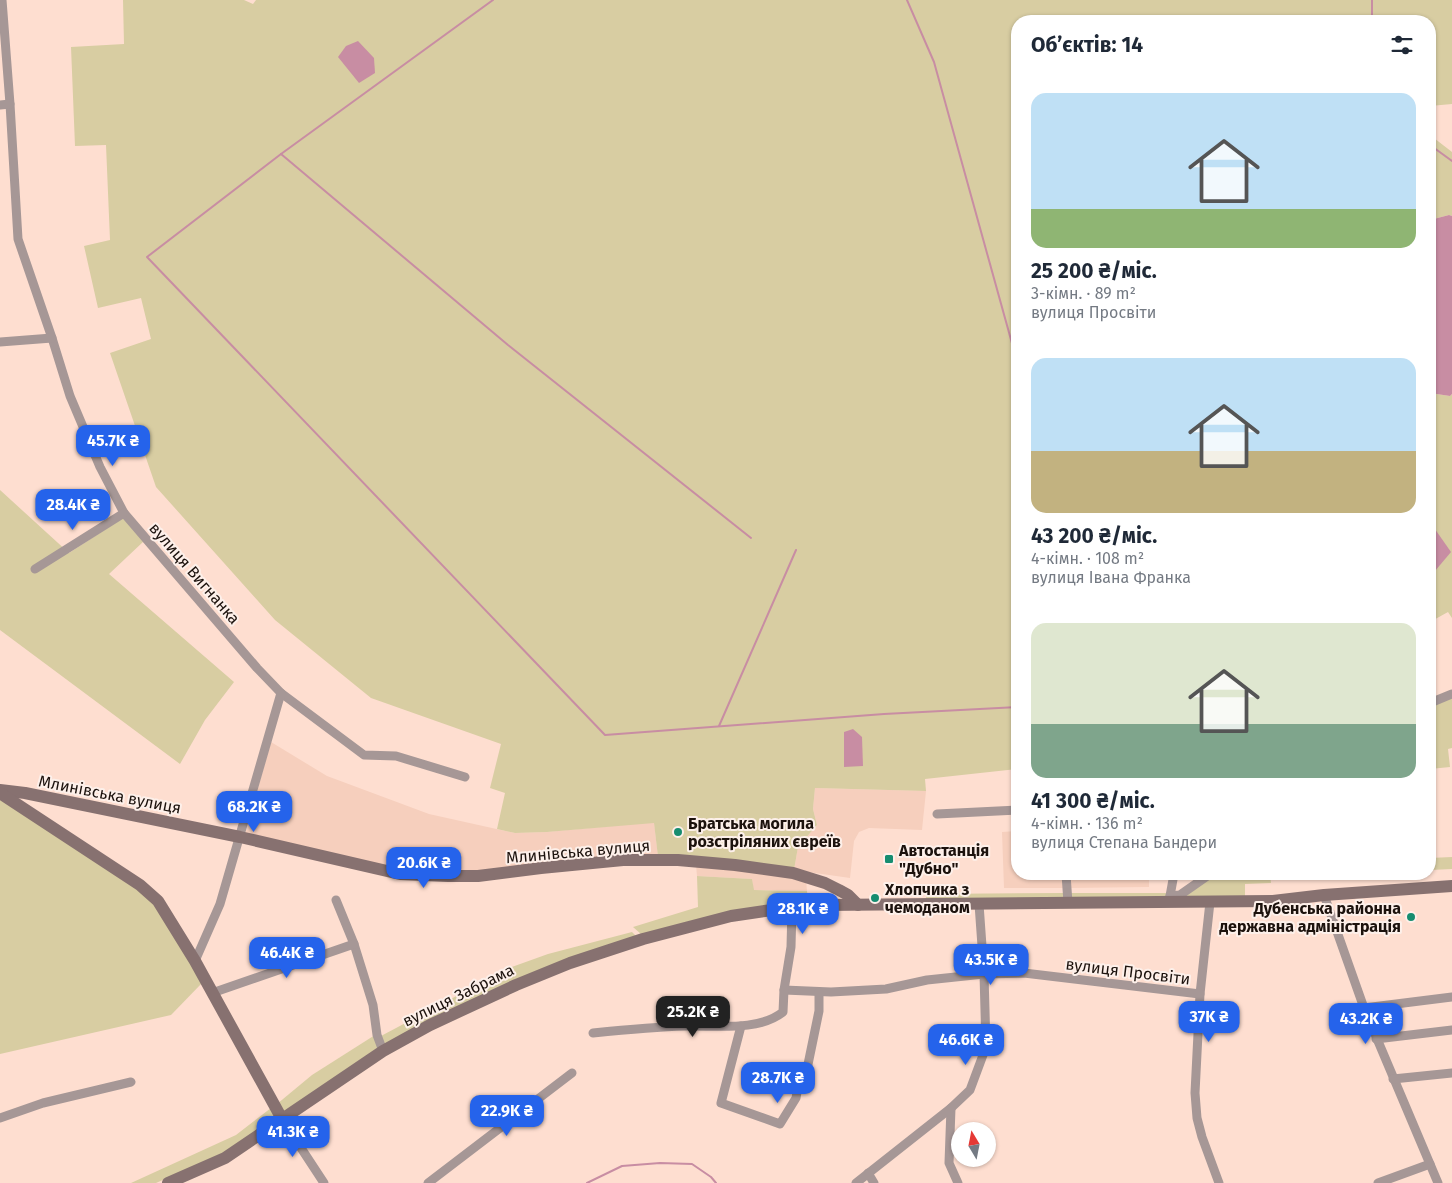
<!DOCTYPE html>
<html lang="uk">
<head>
<meta charset="utf-8">
<style>
  :root { --surface:#fff; --page:#f6f6f7; --text:#1f2937; --muted:#747a83; --accent:#2563eb }
  body { margin:0; font-family:"Fira Sans",sans-serif; background:var(--page); color:var(--text); height:100vh; display:flex; flex-direction:column; font-size:19px; white-space:nowrap }
  * { box-sizing:border-box; margin:0 }
  p { font-size:16px; color:var(--muted) }
  .icon { flex:none; width:28px; height:28px; fill:none; stroke:currentColor; stroke-width:2; stroke-linecap:round; stroke-linejoin:round }
  .map { position:relative; flex:1; overflow:hidden }
  .details { position:absolute; left:1011px; top:15px; width:425px; height:865px; display:flex; flex-direction:column; background:var(--surface); border-radius:20px; box-shadow:0 1px 4px #0004 }
  .details>* { flex:none }
  .needle { width:32px; rotate:350deg }
  .fabs { position:absolute; left:951px; top:1122px; display:grid; gap:10px }
  .fabs a { display:grid; place-items:center; width:45px; height:45px; border-radius:50%; background:var(--surface); box-shadow:0 1px 4px #0004; font-size:25px }
  .price { position:absolute; translate:-50% -42px; padding:0 11px; border-radius:10px; background:var(--accent); color:#fff; font-size:16px; line-height:32px; filter:drop-shadow(0 1px 2px #0008) }
  .price::after { content:''; position:absolute; left:50%; top:30px; width:15px; height:11px; margin-left:-8px; background:inherit; clip-path:polygon(0 0,100% 0,50% 100%) }
  .price.active { background:#222; color:#fff }
  ul { padding:0; list-style:none }
  li { display:grid; align-content:center; gap:10px; height:265px; padding:0 20px }
  li span { display:grid; place-items:center; height:155px; border-radius:15px; color:#555 }
  li>.icon { margin-inline-start:auto }
  span .icon { width:90px; height:90px; fill:#fffc; stroke-width:1 }
  li b { font-size:21px }
  h2 { display:flex; justify-content:space-between; align-items:center; height:60px; padding:0 20px; font-size:21px }
  .map>svg:first-child { display:block }
  .built { fill:#f6cfbd }
  .green { fill:#d8cda2 }
  .water { fill:#c88da3 }
  .lines { fill:none; stroke-linecap:round; stroke-linejoin:round }
  .stream { stroke:#c88da3; stroke-width:2 }
  .street { stroke:#a69796; stroke-width:9 }
  .secondary { stroke:#877170; stroke-width:12 }
  .poi-dot { fill:#168d70; stroke:#fdf0ea; stroke-width:2 }
  .labels { text-anchor:middle; stroke-width:4; stroke-linejoin:round; paint-order:stroke }
  .street-label { font-size:16px; fill:#1c120d; stroke:#fdf0ea }
  .poi-label { font-size:16px; font-weight:bold; fill:#1c120d; stroke:#fdf0ea; text-anchor:start }
</style>
</head>
<body>
<div class="map">
<svg width="1452" height="1183" viewBox="0 0 1452 1183">
  <rect width="100%" height="100%" fill="#feded0"/>
  <!-- built -->
  <g class="built">
    <polygon points="271,742 327,776 429,814 515,833 547,832 654,822 658,857 478,872 400,870 245,835"/>
    <polygon points="815,788 926,791 922,830 869,828 859,832 854,841 850,878 794,870 798,847 817,825 813,809"/>
    <polygon points="1017,831 1018,874 1064,874 1065,888 1004,888 1002,832"/>
    <polygon points="696,865 806,880 807,891 753,890 752,879 697,876"/>
    <polygon points="1068,874 1149,874 1149,887 1069,888"/>
  </g>
  <!-- green -->
  <g class="green">
    <polygon points="123,0 244,0 253,4 256,0 1452,0 1452,104 1430,106 1430,21 1018,21 1017,769 925,779 926,791 815,788 813,809 817,825 798,847 794,870 658,857 654,823 547,832 515,833 497,829 505,793 490,788 501,744 371,698 275,620 156,487 110,353 151,339 141,298 98,308 84,246 110,240 106,145 75,146 71,47 124,44"/>
    <polygon points="1430,135 1452,152 1452,216 1449,215 1430,220"/>
    <polygon points="1430,393 1450,396 1452,394 1452,618 1448,612 1430,622"/>
    <polygon points="0,490 69,553 123,518 144,541 109,574 234,682 205,720 180,764 0,630"/>
    <polygon points="1452,697 1452,748 1448,749 1450,767 1430,769 1430,707"/>
    <polygon points="0,798 137,888 155,903 202,983 171,1015 0,1054"/>
    <polygon points="1452,857 1452,869 1431,870 1430,858"/>
    <polygon points="1216,874 1270,874 1271,883 1245,884 1245,897 1182,897"/>
    <polygon points="697,876 752,879 754,890 807,891 808,901 641,934 633,927 698,907"/>
    <polygon points="1065,893 1066,898 926,899 926,894"/>
    <polygon points="1069,893 1166,893 1166,897 1069,898"/>
    <polygon points="632,932 636,936 384,1045 381,1036 509,968 548,954"/>
    <polygon points="375,1035 379,1047 282,1113 277,1104 312,1075"/>
    <polygon points="271,1108 277,1117 223,1153 156,1183 131,1183 236,1135"/>
  </g>
  <!-- water -->
  <g class="water">
    <polygon points="358,41 374,58 375,73 359,83 338,57 346,46"/>
    <polygon points="1449,215 1452,216 1452,394 1450,396 1430,393 1430,220"/>
    <polygon points="1430,522 1451,552 1435,571 1430,563"/>
    <polygon points="853,729 862,737 863,766 844,767 844,732"/>
  </g>
  <g class="lines">
    <!-- stream -->
    <g class="stream">
      <polyline points="493,0 281,154 147,257 605,735 884,714 1018,707"/>
      <polyline points="907,0 934,62 1018,365"/>
      <polyline points="1372,21 1372,0"/>
      <polyline points="1430,145 1452,161"/>
      <polyline points="281,154 508,345 751,538"/>
      <polyline points="719,726 796,550"/>
      <polyline points="587,1183 622,1166 660,1163 692,1164 711,1177 716,1183"/>
    </g>
    <!-- street -->
    <g class="street">
      <polyline points="2,0 10,104 18,239 52,338 70,396 100,467 124,513 257,668 281,693 364,755 396,756 465,777"/>
      <polyline points="0,105 10,104"/>
      <polyline points="0,342 52,338"/>
      <polyline points="35,569 124,513"/>
      <polyline points="1430,703 1452,694"/>
      <polyline points="937,814 1018,810"/>
      <polyline points="1066,874 1068,903"/>
      <polyline points="1324,895 1364,1008 1438,1183"/>
      <polyline points="1170,896 1174,874"/>
      <polyline points="336,900 354,944 373,1005 377,1035 383,1051"/>
      <polyline points="1169,902 1170,896 1180,895 1210,874"/>
      <polyline points="1210,902 1200,994 1195,1093 1197,1118 1202,1137 1219,1183"/>
      <polyline points="195,961 220,904 281,693"/>
      <polyline points="784,990 831,992 886,989 927,980 984,974 1024,973 1200,994"/>
      <polyline points="212,993 354,944"/>
      <polyline points="1364,1008 1452,997"/>
      <polyline points="741,1026 721,1103 780,1124 796,1098 800,1076 806,1074 819,1011 819,992"/>
      <path d="M593,1033c30,-3 61,-6 92,-7 30,-1 73,6 98,-14l1,-22 7,-43 1,-40"/>
      <polyline points="1376,1039 1452,1030"/>
      <polyline points="1393,1079 1452,1073"/>
      <polyline points="951,1108 949,1163 958,1183"/>
      <polyline points="0,1118 43,1103 131,1082"/>
      <polyline points="282,1119 324,1183"/>
      <polyline points="868,1173 874,1183"/>
      <polyline points="428,1183 572,1073"/>
      <polyline points="856,1183 951,1108 970,1090 986,1047 984,974 979,904"/>
      <polyline points="1378,1183 1430,1164"/>
    </g>
    <!-- secondary -->
    <g class="secondary">
      <polyline points="0,790 25,793 240,837 400,874 448,876 478,876 541,868 623,860 678,860 735,865 793,873 825,883 839,890 848,895 858,905"/>
      <polyline points="0,793 140,885 158,901 195,961 282,1119"/>
      <polyline points="168,1183 225,1158 383,1051 430,1025 516,985 570,963 643,939 731,916 792,907 824,905 1273,901 1324,895 1452,886"/>
    </g>
  </g>
  <!-- markers -->
  <g class="poi-dot">
    <circle cx="678" cy="832" r="5"/>
    <rect x="884" y="854" width="10" height="10" rx="2.5"/>
    <circle cx="875" cy="898" r="5"/>
    <circle cx="1411" cy="917" r="5"/>
  </g>
  <g class="labels">
    <!-- street labels -->
    <g class="street-label">
      <text transform="translate(195 573) rotate(49)" y="6">вулиця Вигнанка</text>
      <text transform="translate(110 794) rotate(11)" y="6">Млинівська вулиця</text>
      <text transform="translate(578 851) rotate(-5)" y="6">Млинівська вулиця</text>
      <text transform="translate(1128 971) rotate(7)" y="6">вулиця Просвіти</text>
      <text transform="translate(458 995) rotate(-26)" y="6">вулиця Забрама</text>
    </g>
    <!-- poi labels -->
    <g class="poi-label">
      <text x="688" y="829">Братська могила<tspan x="688" dy="18">розстріляних євреїв</tspan></text>
      <text x="899" y="856">Автостанція<tspan x="899" dy="18">"Дубно"</tspan></text>
      <text x="885" y="895">Хлопчика з<tspan x="885" dy="18">чемоданом</tspan></text>
      <text x="1401" y="914" text-anchor="end">Дубенська районна<tspan x="1401" dy="18">державна адміністрація</tspan></text>
    </g>
  </g>
</svg>
<div class="fabs">
<a><svg class="needle" viewBox="-14 -14 28 28"><path d="M0-13l5 13h-10z" fill="#e53935"/><path d="M0 13l5-13h-10z" fill="#747a83"/></svg></a>
</div>
<b class="price" style="left:113px;top:467px">45.7K ₴</b>
<b class="price" style="left:73px;top:531px">28.4K ₴</b>
<b class="price" style="left:254px;top:833px">68.2K ₴</b>
<b class="price" style="left:424px;top:889px">20.6K ₴</b>
<b class="price" style="left:803px;top:935px">28.1K ₴</b>
<b class="price" style="left:287px;top:979px">46.4K ₴</b>
<b class="price" style="left:991px;top:986px">43.5K ₴</b>
<b class="price active" style="left:693px;top:1038px">25.2K ₴</b>
<b class="price" style="left:1209px;top:1043px">37K ₴</b>
<b class="price" style="left:1366px;top:1045px">43.2K ₴</b>
<b class="price" style="left:966px;top:1066px">46.6K ₴</b>
<b class="price" style="left:778px;top:1104px">28.7K ₴</b>
<b class="price" style="left:507px;top:1137px">22.9K ₴</b>
<b class="price" style="left:293px;top:1158px">41.3K ₴</b>
<section class="details">
<h2>Об’єктів: 14<svg class="icon" aria-label="filters" viewBox="0 0 24 24"><path d="M4 7h16M4 17h16"/><circle cx="9" cy="7" r="2"/><circle cx="15" cy="17" r="2"/></svg></h2>
<ul>
<li><span style="background:linear-gradient(#bfe0f5 75%,#8fb573 0)"><svg class="icon" aria-label="home" viewBox="0 0 24 24"><path d="M3 11l9-7 9 7M6 9v11h12V9"/></svg></span><div><b>25 200 ₴/міс.</b><p>3-кімн. · 89 m²</p><p>вулиця Просвіти</p></div></li>
<li><span style="background:linear-gradient(#bfe0f5 60%,#c2b280 0)"><svg class="icon" aria-label="home" viewBox="0 0 24 24"><path d="M3 11l9-7 9 7M6 9v11h12V9"/></svg></span><div><b>43 200 ₴/міс.</b><p>4-кімн. · 108 m²</p><p>вулиця Івана Франка</p></div></li>
<li><span style="background:linear-gradient(#dfe7d0 65%,#7fa58c 0)"><svg class="icon" aria-label="home" viewBox="0 0 24 24"><path d="M3 11l9-7 9 7M6 9v11h12V9"/></svg></span><div><b>41 300 ₴/міс.</b><p>4-кімн. · 136 m²</p><p>вулиця Степана Бандери</p></div></li>
</ul>
</section>
</div>
</body>
</html>
